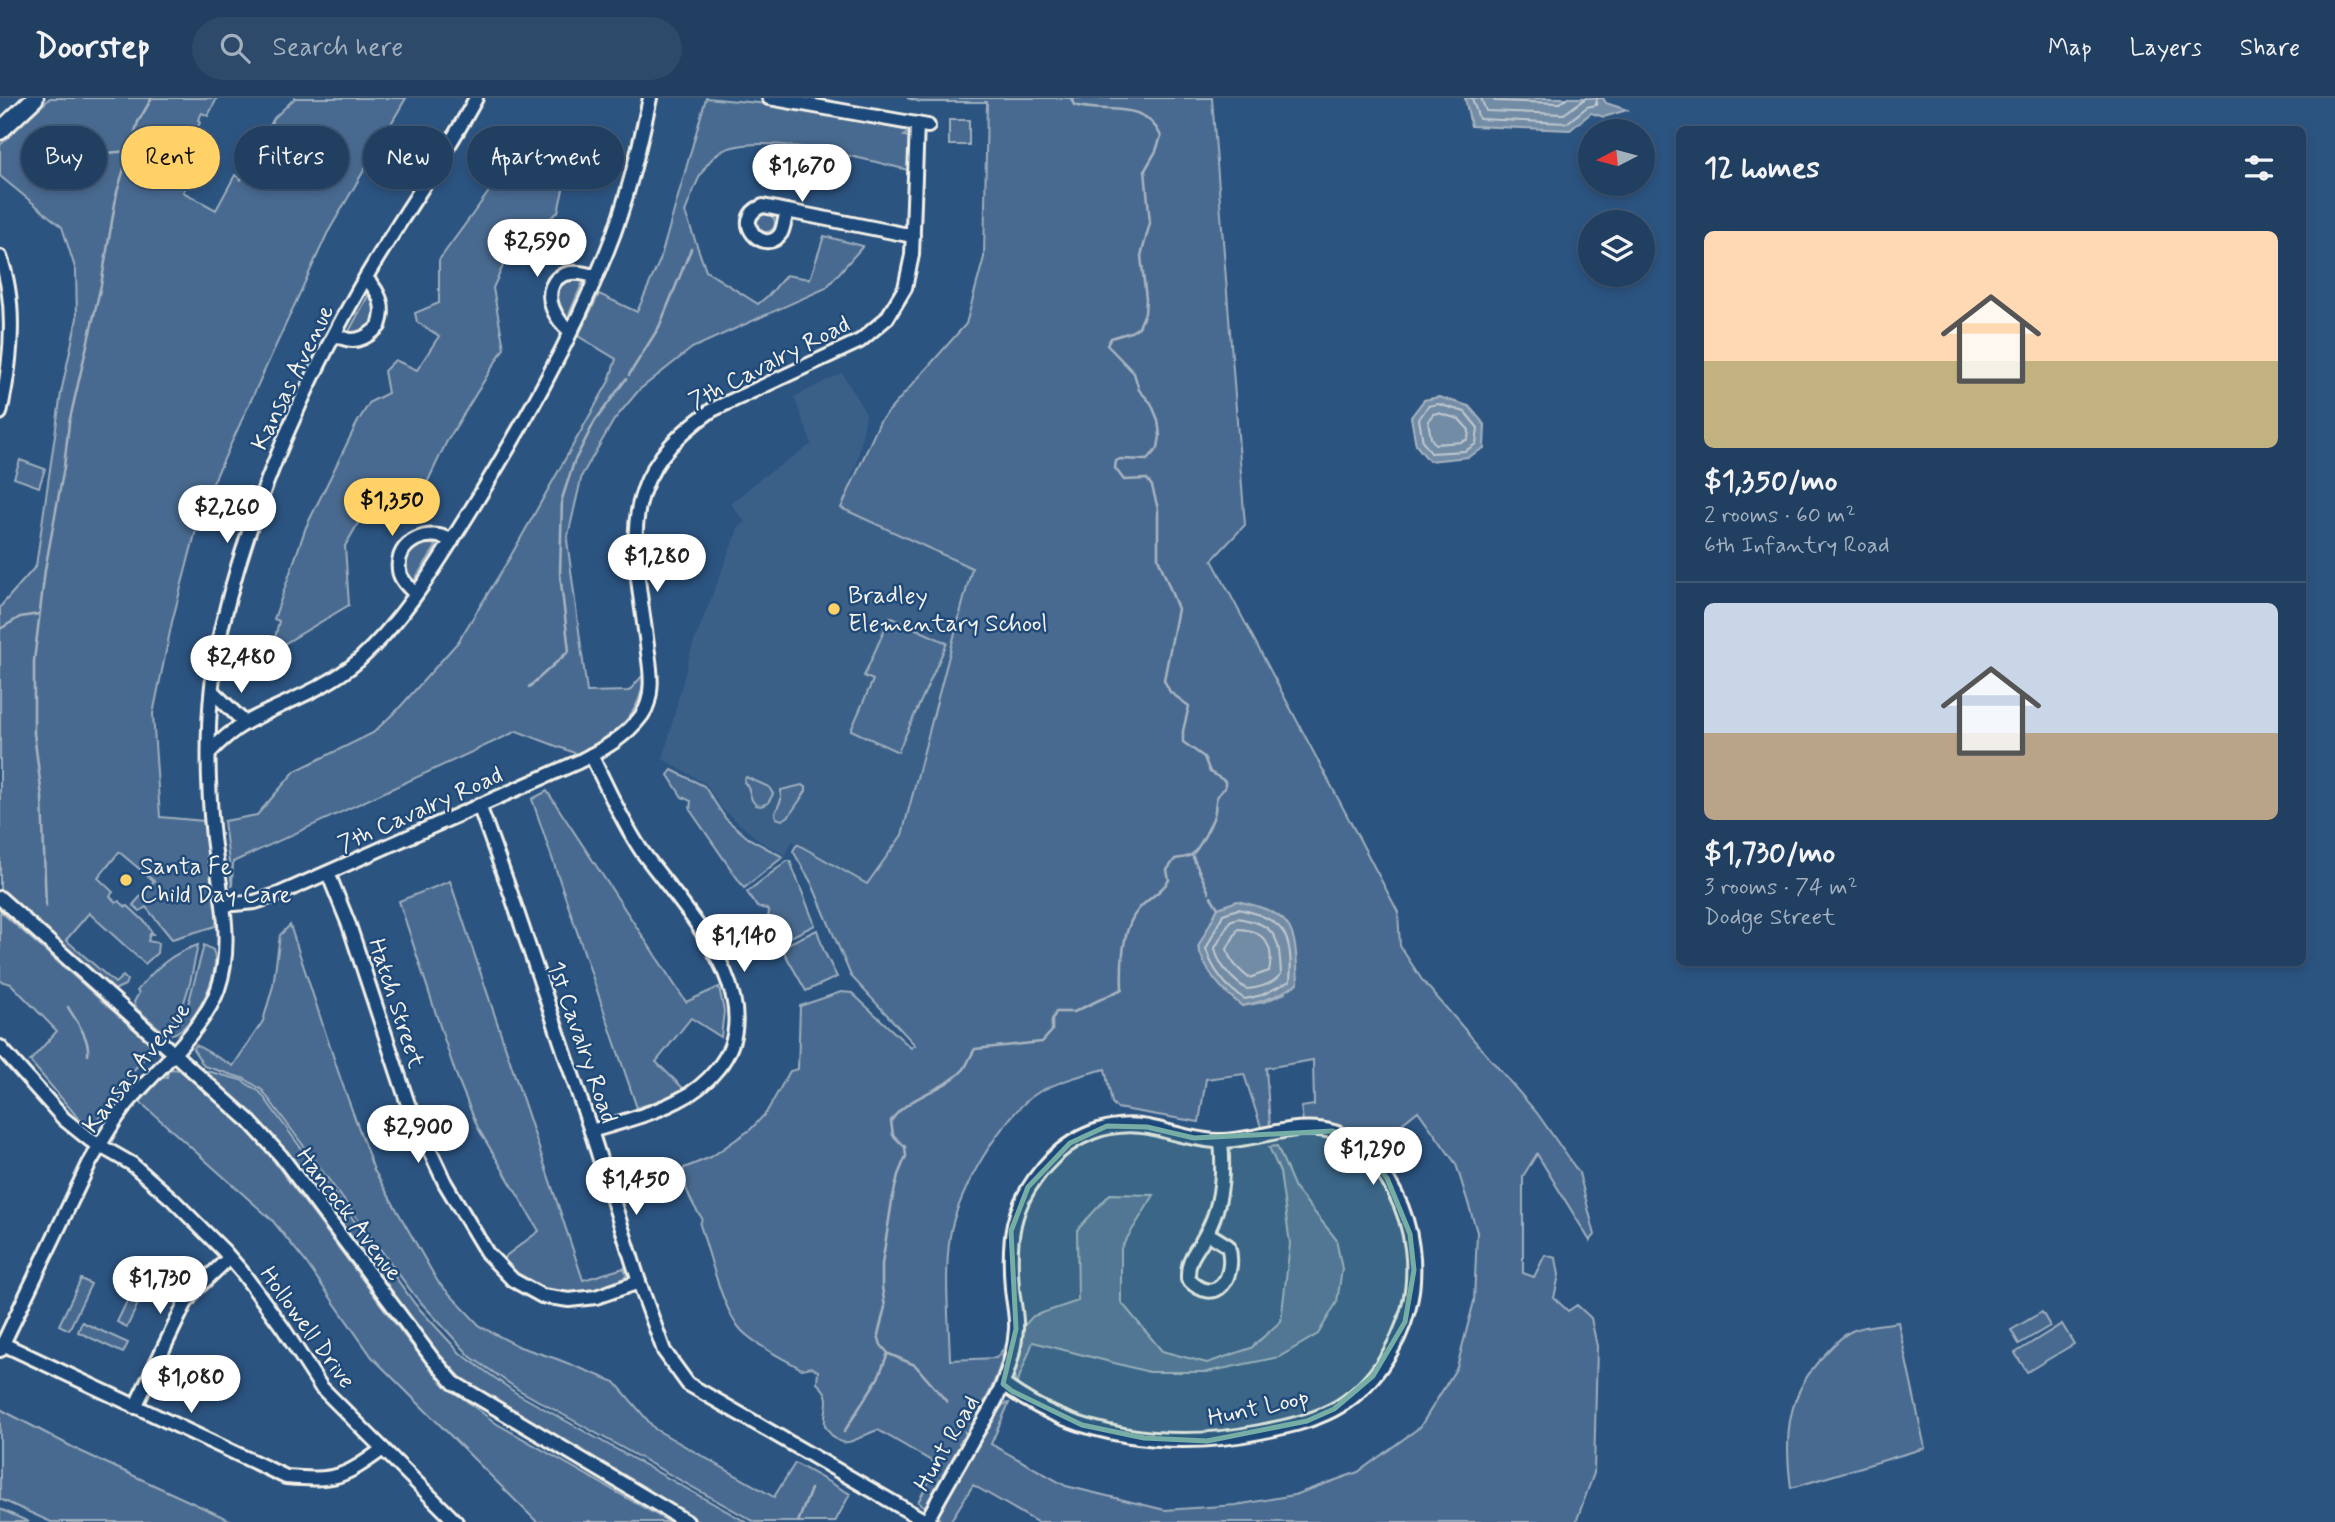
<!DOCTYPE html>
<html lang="en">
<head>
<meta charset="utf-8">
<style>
  :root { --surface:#213f61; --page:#2d4a6a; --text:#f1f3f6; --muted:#a2afbd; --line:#3e5876; --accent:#ffd166 }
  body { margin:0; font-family:Mynerve,sans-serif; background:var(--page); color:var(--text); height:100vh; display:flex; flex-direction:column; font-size:26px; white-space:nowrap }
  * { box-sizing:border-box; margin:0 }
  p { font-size:23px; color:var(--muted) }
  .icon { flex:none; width:38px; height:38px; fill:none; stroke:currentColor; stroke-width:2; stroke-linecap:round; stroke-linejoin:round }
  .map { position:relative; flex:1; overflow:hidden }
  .details { position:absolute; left:1676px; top:28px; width:630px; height:840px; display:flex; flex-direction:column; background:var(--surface); border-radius:10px; box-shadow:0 4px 10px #0003,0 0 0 2px var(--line) }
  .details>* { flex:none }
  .banner { position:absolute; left:21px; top:28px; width:665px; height:63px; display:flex; gap:14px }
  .needle { width:46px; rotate:264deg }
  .controls { position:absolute; left:1578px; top:21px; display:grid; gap:14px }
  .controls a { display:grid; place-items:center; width:77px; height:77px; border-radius:50%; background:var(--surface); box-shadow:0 4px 10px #0003,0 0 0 2px var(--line); font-size:35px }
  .price { position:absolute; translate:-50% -60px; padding:0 16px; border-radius:24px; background:#fff; color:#222; font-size:23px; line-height:46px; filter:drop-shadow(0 2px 4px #0008) }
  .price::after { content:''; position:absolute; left:50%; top:42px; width:21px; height:16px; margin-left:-10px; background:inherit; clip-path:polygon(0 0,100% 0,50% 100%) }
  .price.selected { background:var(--accent); color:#111 }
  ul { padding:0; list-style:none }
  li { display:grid; align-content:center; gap:14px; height:371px; padding:0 28px }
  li+li { border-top:2px solid var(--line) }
  li span { display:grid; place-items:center; height:217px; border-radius:10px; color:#555 }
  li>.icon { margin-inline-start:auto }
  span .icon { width:126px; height:126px; fill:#fffc; stroke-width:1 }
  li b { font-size:30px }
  h2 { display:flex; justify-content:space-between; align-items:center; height:84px; padding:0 28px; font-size:30px }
  .chip { padding:0 24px; border-radius:32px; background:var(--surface); box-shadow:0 4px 10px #0003,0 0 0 2px var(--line); font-size:24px; line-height:63px }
  .chip.selected { background:var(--accent); color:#111 }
  header { display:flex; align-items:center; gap:42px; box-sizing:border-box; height:98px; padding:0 35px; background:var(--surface); border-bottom:2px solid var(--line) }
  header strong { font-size:33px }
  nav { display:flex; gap:38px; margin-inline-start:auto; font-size:24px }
  .search { width:490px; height:63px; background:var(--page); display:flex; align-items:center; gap:18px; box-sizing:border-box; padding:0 24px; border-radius:38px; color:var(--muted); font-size:26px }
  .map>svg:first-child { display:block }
  .built { fill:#3b6088 }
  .green { fill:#496b90; stroke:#9eaebc; stroke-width:2; fill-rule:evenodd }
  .water { fill:#738ca6; stroke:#a7b4c0; stroke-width:2 }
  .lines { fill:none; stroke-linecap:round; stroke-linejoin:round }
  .shore { stroke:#c0c9ce; stroke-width:2 }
  .stream { stroke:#a7b4c0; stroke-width:2.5 }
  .minor-casing { stroke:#f4f1e8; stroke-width:18 }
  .tertiary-casing { stroke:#f4f1e8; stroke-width:21 }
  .minor { stroke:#1f4a7a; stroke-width:12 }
  .tertiary { stroke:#1f4a7a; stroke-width:16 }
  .marked { fill:#76ada5; fill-opacity:0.2; stroke:#76ada5; stroke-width:5; stroke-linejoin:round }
  .poi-dot { fill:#ffd166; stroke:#1f4a7a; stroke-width:2.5 }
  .labels { text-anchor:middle; stroke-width:5; stroke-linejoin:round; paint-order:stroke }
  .street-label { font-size:24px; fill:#f4f1e8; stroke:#1f4a7a }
  .poi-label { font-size:24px; fill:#f4f1e8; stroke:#1f4a7a; text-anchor:start }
</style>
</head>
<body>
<header>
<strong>Doorstep</strong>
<div class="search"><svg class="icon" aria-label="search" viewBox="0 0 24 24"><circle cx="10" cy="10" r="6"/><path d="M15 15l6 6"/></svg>Search here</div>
<nav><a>Map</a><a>Layers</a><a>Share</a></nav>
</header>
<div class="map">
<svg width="2335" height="1424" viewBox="0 0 2335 1424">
  <rect width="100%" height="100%" fill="#2c5481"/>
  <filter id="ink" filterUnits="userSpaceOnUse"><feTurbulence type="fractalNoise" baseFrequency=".0143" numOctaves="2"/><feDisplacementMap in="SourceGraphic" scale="14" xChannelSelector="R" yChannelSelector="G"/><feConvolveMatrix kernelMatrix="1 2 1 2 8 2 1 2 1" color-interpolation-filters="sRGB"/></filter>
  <g filter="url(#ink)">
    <!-- built -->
    <polygon class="built" points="842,275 866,316 857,365 841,410 972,470 902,737 867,786 792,743 785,757 760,743 722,711 706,686 663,661 691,552 738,431 745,424 731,406 760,381 812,346 794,299"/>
    <!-- green -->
    <g class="green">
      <path d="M50,0h167l-9,18 -6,-3 -4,7 2,3 -6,9 -4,-1 -5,10 19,12 -21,39 33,18 19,-35 6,5 7,-12 4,2 8,-15 -4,-3 18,-34 21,-20h111l-79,136 -125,273 -30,115 -19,92 7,103 44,4c3,24 18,86 12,105l-44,13 -26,-32 -6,4 -7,-6 21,-24 -35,-29 -21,26 15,14 -3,4 6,7 3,-2 7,6 2,-1 18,17 7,11h-3l-2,7 10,2 -1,10 -12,11 -56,-51 -23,27 49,43 8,-7 4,4 -2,5 -11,5 -114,-101v-282l36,-41 25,-173 16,-75 -1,-47 -14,-44 -62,-51v-31z"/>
      <path d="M706,0l63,6 135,26 3,3 -3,3 5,1v33c-40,-9 -162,-44 -194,-14 -16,14 -22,37 -30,56l21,59 52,33 12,-10 16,-19 24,4 14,-43 39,10 -37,42 -134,60 -53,42 -25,30 -32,55 -15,65 20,152 42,-1 14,-16c1,40 -34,65 -66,79l-60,-23 -284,131 -1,25 -8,-66 33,-6 38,-44 78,-38 27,-26 58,-65 51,-83 100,-178 7,-22 -38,-23 21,-42 38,18 23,-52z"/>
      <path d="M907,0h305l33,427 -33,35 186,352 2,34 22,34 115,133 42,60 16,62 -5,6 -53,-87 -14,22v97l11,4 11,-22 11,3 3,17 -5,23 14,13 9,-6 14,13 6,28 -3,127 -18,49h-539l-64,-37 -23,37 -10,-1 -2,-6 2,-6 56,-95 8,-10 5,-1 -18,41 75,42 99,24 71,-5 58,-10 64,-23 62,-45 37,-60 17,-66 3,-69 -21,-68 -38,-53 -44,35 -18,-14 -32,-10 -21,-1 -2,-14 13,-2 -1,-45 -47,8 4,58 -9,1 -17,-53 -38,5 -7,43 -82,-14 -5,-5 -7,-34c-23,6 -45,12 -66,23 -36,21 -83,103 -89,144 -6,40 -1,83 0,124l46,-2 8,-10c-5,31 -21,58 -37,85l-2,-1 1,4 -7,7 1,2 -34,60 -3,1 -5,-4 20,-37 -60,-35c-22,6 -35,27 -53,-4 -2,-21 10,-27 -8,-43l1,-12 -7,-4 -9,2c-20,-11 -43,-22 -60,-38 -20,-21 -32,-77 -42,-106l2,-7c-10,-13 -20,-33 -18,-50l27,-11 40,-28 15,-16 24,-42 8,-2 2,-63 41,-14 11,1 59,55 4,-3 -64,-69 -39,-92 -19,-33 4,-7 70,40 35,-49 70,-267 -131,-60 39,-87 86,-97 18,-67 3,-155h-66zM1218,810l67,85 -21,9 -22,4 -32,-80z"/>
      <rect x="949" y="22" width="20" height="25"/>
      <polygon points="538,36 574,43 558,114 510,152 493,190 504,250 446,345 427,385 368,408 345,448 349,507 277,550 273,548 279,523 274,521 306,429 357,325 370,304 388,295 384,273 395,262 417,272 439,238 417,224 415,215 439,205 439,162 523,47"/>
      <circle cx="766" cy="125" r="9"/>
      <path d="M585,179l-17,40h-1c-14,-9 -12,-24 -3,-36z"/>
      <path d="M368,198l9,6c-2,22 -3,29 -25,34l-4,-3z"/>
      <polygon points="20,362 45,371 39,389 14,380"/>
      <path d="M425,445l11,2 -1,3 -22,34c-16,-14 -8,-35 12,-39z"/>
      <polygon points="890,519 947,545 898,654 851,632 873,582 864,578"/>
      <polygon points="672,672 704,688 726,721 748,740 783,759 744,790 690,712 691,703 682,699 668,677"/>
      <polygon points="746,679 769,689 773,696 768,705 761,708 756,707 752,702 748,689 744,684"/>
      <polygon points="802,687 806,689 806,693 789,718 782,722 776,720 775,715 781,702 781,692"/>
      <path d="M547,693l139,211 33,-15 5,24 -3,26 -30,-19 -35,44 29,28c-17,7 -32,13 -48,18l-105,-309z"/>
      <polygon points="787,763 790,763 815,827 779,845 767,820 769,816 767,811 757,809 747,794"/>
      <path d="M450,783l133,399 41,-12 3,7c-7,7 -15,9 -24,12 -38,13 -74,3 -100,-26l4,-6 32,-24 -61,-103 -23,-56 -56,-171z"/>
      <polygon points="0,813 154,949 133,973 98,1021 90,1028 79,1021 30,963 57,933 11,886 0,883"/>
      <polygon points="290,827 341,982 374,1072 438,1184 481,1229 520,1249 557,1261 615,1284 655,1331 774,1399 795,1365 850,1396 835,1424 755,1424 519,1292 471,1259 415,1198 262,992 245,981 204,968 193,951 196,947 233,968 263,923 273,888 280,837"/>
      <polygon points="817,832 824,853 837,879 806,893 781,849"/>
      <path d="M198,847l-8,38 -10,32 -13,9 -2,8 -4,-2 -24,-21 -3,-7 5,-9 -2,-2c17,-22 35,-38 61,-46z"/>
      <path d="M204,847l9,5c10,19 -19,80 -41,84l-2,-6 10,-6 8,-17z"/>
      <polygon points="171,971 180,972 187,978 237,1022 267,1054 406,1240 448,1289 497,1326 669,1424 537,1424 372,1259 305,1163 272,1122 140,1004 160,981 167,979 168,973"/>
      <polygon points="203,972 241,982 260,994 415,1206 460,1255 516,1295 746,1424 699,1424 471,1290 426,1242 316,1092 275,1040 254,1017"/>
      <polygon points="1277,1048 1295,1090 1336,1141 1342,1171 1337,1204 1318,1236 1279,1259 1207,1274 1149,1274 1033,1244 1016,1288 1014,1276 1022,1230 1033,1218 1078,1203 1077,1132 1110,1096 1154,1097 1121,1150 1121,1204 1162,1253 1207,1265 1251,1250 1281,1223 1290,1146 1280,1074 1269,1049"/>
      <polygon points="139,1178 149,1183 127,1229 117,1224"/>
      <polygon points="81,1181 91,1186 69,1232 59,1227"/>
      <polygon points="2042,1214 2050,1228 2019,1246 2011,1232"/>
      <polygon points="82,1224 128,1245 123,1255 78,1234"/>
      <path d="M1898,1224l27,126 -134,40c-7,-53 -5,-94 35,-135 7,-7 15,-17 24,-21 13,-7 34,-7 48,-10z"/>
      <polygon points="2062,1226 2074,1246 2027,1274 2015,1255"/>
      <polygon points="0,1311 80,1353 234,1424 51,1424 0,1401"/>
      <polygon points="0,1411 29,1424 0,1424"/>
    </g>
    <!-- water -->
    <g class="water">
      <polygon points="1465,0 1603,0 1606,5 1627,12 1604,19 1591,15 1570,32 1471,28"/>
      <polygon points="1439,299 1469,308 1485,327 1484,350 1468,359 1429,363 1416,347 1411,319 1424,302"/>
      <path d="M1237,803c59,13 58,27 61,82 -18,13 -35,19 -56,23 -21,-17 -36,-33 -44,-59l20,-39z"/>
    </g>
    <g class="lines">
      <!-- shore -->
      <g class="shore">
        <polyline points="1472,0 1479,21 1567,25 1587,9 1596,7 1597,0"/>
        <polyline points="1481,0 1486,13 1564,16 1586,0"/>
        <polyline points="1492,0 1495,3 1560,5 1568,0"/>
        <polygon points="1438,306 1465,314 1478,330 1476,346 1465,353 1431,355 1423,344 1419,321 1428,308"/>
        <polygon points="1438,315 1459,321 1469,332 1468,341 1462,344 1435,346 1431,340 1428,323 1433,316"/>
        <path d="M1238,811c45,9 56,25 52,72l-28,14 -17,4c-19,-11 -33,-30 -39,-50l17,-35z"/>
        <path d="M1238,820c39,7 41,19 43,56 -8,10 -23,14 -35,15 -14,-10 -28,-24 -31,-41l15,-27z"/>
        <path d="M1238,831c26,1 37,17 31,42l-20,7c-9,-7 -20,-18 -22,-29z"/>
      </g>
      <!-- stream -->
      <g class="stream">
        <polyline points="30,72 72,58 129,53"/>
        <polyline points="629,277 659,229 691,151"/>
        <polyline points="0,531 20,519 39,516"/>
        <polyline points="529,589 569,553 560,476 562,401 574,364 595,323 626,281"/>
        <polyline points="1192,757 1209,795"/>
        <polyline points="1211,799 1218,810"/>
        <polyline points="46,809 42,699 34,635 34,563 45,472 64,369 69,325 101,187 117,94 138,24 152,0"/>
        <path d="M68,909c8,14 22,31 20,48"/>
        <polyline points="889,1256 915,1267 947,1304"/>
        <path d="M844,1334l34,-54 10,-25 -7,-8 -3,-10 7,-28 -3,-20v-23l10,-63 6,-26 8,-19 -1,-9 -12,-12 -2,-14c16,-25 53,-30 73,-52 4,-6 7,-14 11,-20l67,-7 10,-11v-11l4,-8h18l48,-23c-1,-24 0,-60 16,-79 10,-12 24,-18 31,-30l-2,-10 8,-11c4,-1 12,-1 16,-4 7,-4 23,-35 24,-44 1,-11 0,-15 10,-23v-7l-15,-9 -6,-15 -21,-15v-11l6,-25 -19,-14 -6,-12 14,-71 -20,-51v-49l-6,-23 -5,-7 -23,1 -9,-12 1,-7 4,-2 27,1 11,-12 2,-12 -2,-16 -7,-17 -12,-13 -5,-17 -27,-28 4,-7 20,-6 8,-5 6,-14 1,-14 -5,-43 9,-33 -5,-53 11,-19 5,-15c-18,-38 -54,-21 -87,-31l-3,-7"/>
        <polyline points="589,1423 591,1424"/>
        <polyline points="798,1424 811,1391"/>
      </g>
      <defs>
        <g id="minor">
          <polyline points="769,0 928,28"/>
          <path d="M763,108l24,5c-2,6 -3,16 -6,22 -16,25 -52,-14 -18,-27z"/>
          <polyline points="787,113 913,138"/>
          <path d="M0,159c18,48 11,107 0,156"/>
          <path d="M570,233c-35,-29 -22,-72 26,-54"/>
          <path d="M335,236c17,11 30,6 44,-8 7,-19 1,-33 -13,-48"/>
          <path d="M415,496c-6,-7 -15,-14 -16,-24 -4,-29 31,-43 53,-29"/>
          <polyline points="213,594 245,625"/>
          <path d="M210,654c10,-11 23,-22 37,-30 38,-21 76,-31 111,-61 45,-40 79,-97 111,-148 52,-84 101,-170 138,-262 20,-49 32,-102 43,-153"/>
          <path d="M591,657c16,32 30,65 50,95 39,55 134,149 77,218 -11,14 -24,25 -41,33 -25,13 -59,22 -86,30"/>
          <polyline points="479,707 511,796 591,1033 639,1184 664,1253 688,1286 927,1424"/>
          <polyline points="328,775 349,827 408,1006 445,1085 487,1155 513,1182 542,1198 569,1202 596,1199 639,1184"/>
          <polyline points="0,800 249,1023 281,1058 432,1260 454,1285 687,1424"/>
          <path d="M223,807l32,-3 24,-8 299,-132c24,-12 48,-25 64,-47 12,-17 9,-43 6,-62 -13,-106 -38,-172 64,-243l148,-69 27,-23 18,-30 7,-33 5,-131"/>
          <polyline points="0,949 64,1021 90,1042 132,1066 172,1101 223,1152 242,1174 283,1230 321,1289 456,1424"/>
          <path d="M1207,1135l21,13c9,29 -11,63 -40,33 -1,-22 9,-27 18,-45 16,-28 18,-62 15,-93"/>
          <path d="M3,1246l283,133c50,4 57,1 97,-28"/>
          <path d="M0,1252l89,-186c12,-20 23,-42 38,-60 28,-33 77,-75 91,-115 17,-49 1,-101 -5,-151 -7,-69 -7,-144 9,-212 28,-119 77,-231 137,-337 37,-65 82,-125 117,-191"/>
          <polyline points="135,1309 185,1206 195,1192 229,1160"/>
          <path d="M926,1424c14,-26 29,-52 44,-78 11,-20 26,-40 33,-61 6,-15 12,-37 13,-54 1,-13 -3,-28 -4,-41 -4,-49 -1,-83 33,-122 27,-31 64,-46 104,-39 23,5 45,13 68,14 38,1 78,-21 117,-9 29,8 47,35 61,61 18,34 23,77 14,114 -10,40 -39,84 -76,103 -23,12 -48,17 -73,22 -87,18 -185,7 -257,-48"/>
        </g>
        <polyline id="tertiary" points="0,33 35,0"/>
      </defs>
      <!-- minor casing -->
      <use href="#minor" class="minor-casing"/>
      <!-- tertiary casing -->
      <use href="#tertiary" class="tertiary-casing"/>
      <!-- minor -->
      <use href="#minor" class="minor"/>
      <!-- tertiary -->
      <use href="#tertiary" class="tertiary"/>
    </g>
  </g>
  <!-- marked area -->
  <path class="marked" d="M1107,1028l40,1 47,11 139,-7 23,10 31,37 23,56 4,36 -9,52 -32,54 -39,33 -27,12 -100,20 -63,-3 -62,-13 -70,-34 -9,-7 13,-55 -5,-98 17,-44 42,-44z"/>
  <!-- markers -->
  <g class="poi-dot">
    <circle cx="834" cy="511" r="7"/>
    <circle cx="126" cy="782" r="7"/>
  </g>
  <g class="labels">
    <!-- street labels -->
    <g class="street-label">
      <text transform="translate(769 264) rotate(-27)" y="8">7th Cavalry Road</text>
      <text transform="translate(292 279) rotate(-64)" y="8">Kansas Avenue</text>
      <text transform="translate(420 711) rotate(-24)" y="8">7th Cavalry Road</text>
      <text transform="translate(397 905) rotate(72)" y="8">Hatch Street</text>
      <text transform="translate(583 944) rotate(71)" y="8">1st Cavalry Road</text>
      <text transform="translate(136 969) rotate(-52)" y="8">Kansas Avenue</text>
      <text transform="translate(350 1116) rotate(53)" y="8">Hancock Avenue</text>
      <text transform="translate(308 1229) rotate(54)" y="8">Hollowell Drive</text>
      <text transform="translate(1258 1309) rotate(-12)" y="8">Hunt Loop</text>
      <text transform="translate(946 1345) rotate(-60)" y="8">Hunt Road</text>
    </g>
    <!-- poi labels -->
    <g class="poi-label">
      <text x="848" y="505">Bradley<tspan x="848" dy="28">Elementary School</tspan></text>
      <text x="140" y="776">Santa Fe<tspan x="140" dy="28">Child Day Care</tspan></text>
    </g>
  </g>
</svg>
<div class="controls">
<a><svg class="needle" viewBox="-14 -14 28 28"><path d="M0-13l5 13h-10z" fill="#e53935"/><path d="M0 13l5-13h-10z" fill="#a2afbd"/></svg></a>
<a><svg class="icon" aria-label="layers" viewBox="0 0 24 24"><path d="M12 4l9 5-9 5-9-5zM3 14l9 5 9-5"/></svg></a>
</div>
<b class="price" style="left:802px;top:106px">$1,670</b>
<b class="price" style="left:537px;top:181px">$2,590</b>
<b class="price selected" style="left:392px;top:440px">$1,350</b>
<b class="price" style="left:227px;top:447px">$2,260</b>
<b class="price" style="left:657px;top:496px">$1,280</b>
<b class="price" style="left:241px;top:597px">$2,480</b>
<b class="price" style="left:744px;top:876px">$1,140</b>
<b class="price" style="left:418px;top:1067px">$2,900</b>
<b class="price" style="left:1373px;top:1089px">$1,290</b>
<b class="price" style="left:636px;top:1119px">$1,450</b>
<b class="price" style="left:160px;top:1218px">$1,730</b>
<b class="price" style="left:191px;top:1317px">$1,080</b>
<div class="banner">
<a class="chip">Buy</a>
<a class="chip selected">Rent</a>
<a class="chip">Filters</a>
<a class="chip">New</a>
<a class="chip">Apartment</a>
</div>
<section class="details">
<h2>12 homes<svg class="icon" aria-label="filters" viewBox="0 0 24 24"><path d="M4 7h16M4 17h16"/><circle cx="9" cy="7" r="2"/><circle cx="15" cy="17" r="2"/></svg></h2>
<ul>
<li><span style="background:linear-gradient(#ffd9b3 60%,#c2b280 0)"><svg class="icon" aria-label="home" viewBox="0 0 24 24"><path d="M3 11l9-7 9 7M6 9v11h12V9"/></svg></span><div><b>$1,350/mo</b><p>2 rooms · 60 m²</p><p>6th Infantry Road</p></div></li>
<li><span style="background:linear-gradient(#c9d6e8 60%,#b9a48a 0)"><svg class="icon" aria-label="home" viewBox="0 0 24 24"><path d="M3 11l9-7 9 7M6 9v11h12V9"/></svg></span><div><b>$1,730/mo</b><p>3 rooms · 74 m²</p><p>Dodge Street</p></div></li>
</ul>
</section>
</div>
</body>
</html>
